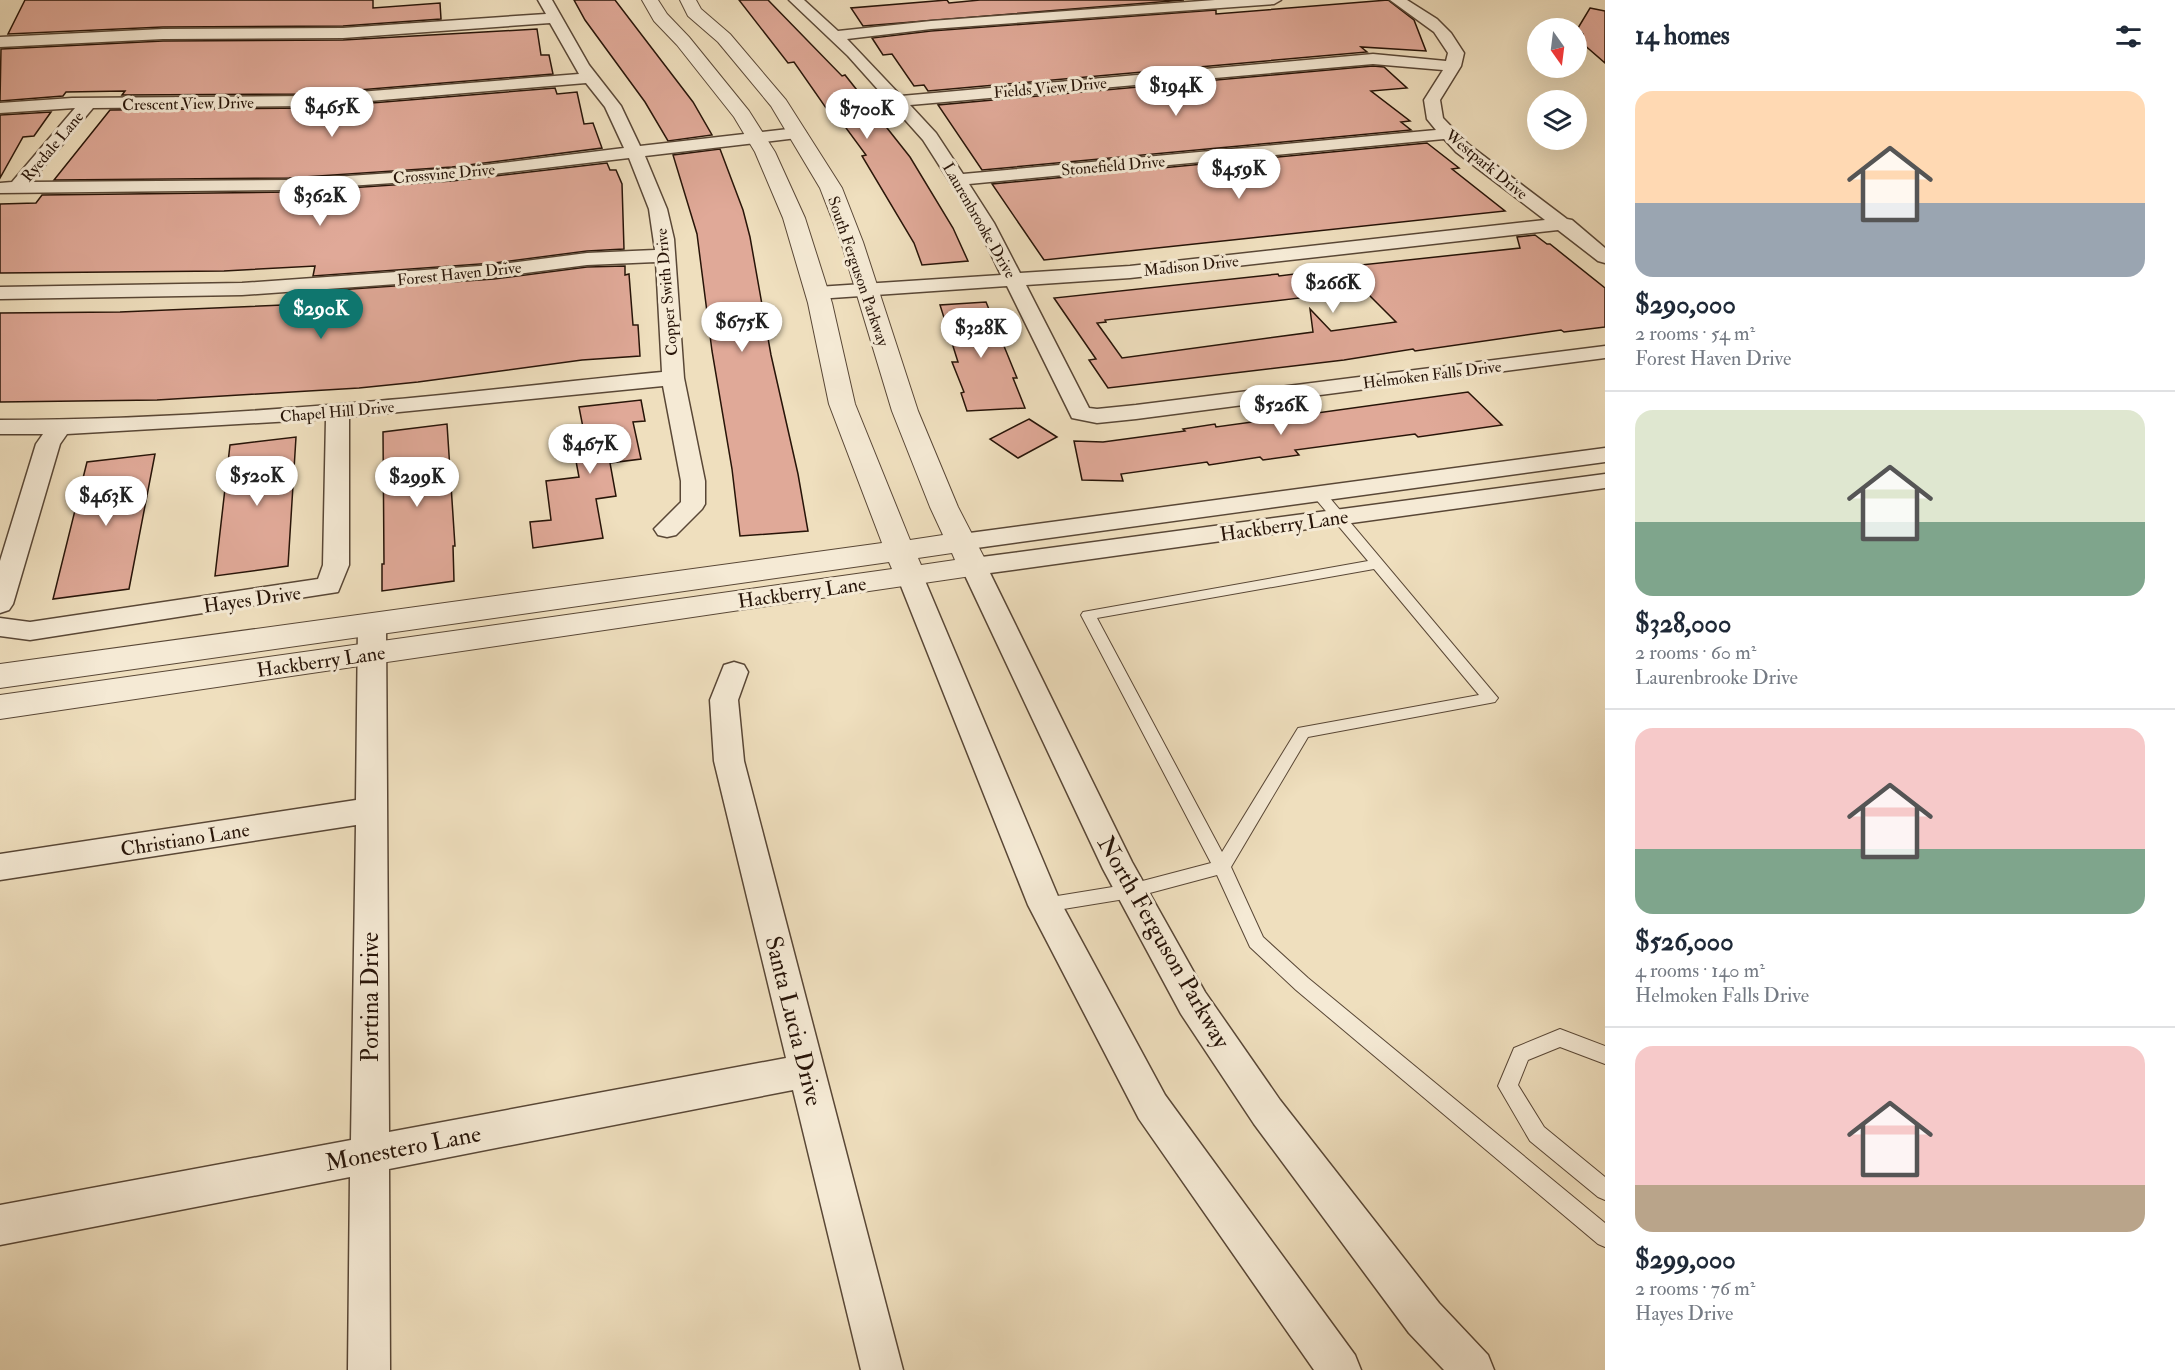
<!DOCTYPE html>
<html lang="en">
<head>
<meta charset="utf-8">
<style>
  :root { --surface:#fff; --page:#f2f2f3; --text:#1f2937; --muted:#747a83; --line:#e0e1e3; --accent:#0f766e }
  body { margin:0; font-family:"IM FELL Double Pica",serif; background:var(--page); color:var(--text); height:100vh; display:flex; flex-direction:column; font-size:22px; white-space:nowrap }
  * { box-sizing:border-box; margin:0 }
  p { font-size:20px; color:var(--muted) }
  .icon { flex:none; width:33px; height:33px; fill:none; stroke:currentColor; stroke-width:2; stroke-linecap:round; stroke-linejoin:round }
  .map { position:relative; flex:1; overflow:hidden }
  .side { display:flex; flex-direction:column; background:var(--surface); width:570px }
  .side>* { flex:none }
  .needle { width:39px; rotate:166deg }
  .buttons { position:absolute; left:1527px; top:18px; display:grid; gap:12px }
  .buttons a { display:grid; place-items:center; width:60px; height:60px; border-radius:50%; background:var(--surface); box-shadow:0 6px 24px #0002; font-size:30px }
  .price { position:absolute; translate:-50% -51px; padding:0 14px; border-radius:21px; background:#fff; color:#222; font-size:20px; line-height:39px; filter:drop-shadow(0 2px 3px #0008) }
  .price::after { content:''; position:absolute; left:50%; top:36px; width:18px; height:14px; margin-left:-9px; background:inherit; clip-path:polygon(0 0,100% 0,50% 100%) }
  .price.active { background:var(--accent); color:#fff }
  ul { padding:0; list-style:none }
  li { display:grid; align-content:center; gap:12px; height:318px; padding:0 30px }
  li+li { border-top:2px solid var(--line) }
  li span { display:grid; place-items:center; height:186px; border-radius:18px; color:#555 }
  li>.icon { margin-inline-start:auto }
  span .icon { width:108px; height:108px; fill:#fffc; stroke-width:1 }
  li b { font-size:26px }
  h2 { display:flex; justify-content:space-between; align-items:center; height:72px; padding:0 30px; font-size:26px }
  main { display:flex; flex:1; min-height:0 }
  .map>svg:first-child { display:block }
  .building { fill:#e0a998; stroke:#271408; stroke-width:1.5; fill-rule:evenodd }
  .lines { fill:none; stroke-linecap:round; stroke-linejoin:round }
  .service-casing { stroke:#594736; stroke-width:2 }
  .minor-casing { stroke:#594736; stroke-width:3 }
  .tertiary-casing { stroke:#594736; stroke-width:2 }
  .service { fill:#f5ead5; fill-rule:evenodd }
  .minor { fill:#f5ead5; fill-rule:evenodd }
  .tertiary { fill:#f5ead5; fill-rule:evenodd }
  .labels { text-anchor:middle; stroke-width:6; stroke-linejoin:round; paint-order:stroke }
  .far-street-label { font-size:16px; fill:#271408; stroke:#f5ead5 }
  .street-label { font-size:20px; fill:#271408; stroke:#f5ead5 }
  .near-street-label { font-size:24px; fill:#271408; stroke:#f5ead5 }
</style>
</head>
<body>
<main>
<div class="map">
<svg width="1605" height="1370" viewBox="0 0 1605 1370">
  <rect width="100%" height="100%" fill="#efdfbe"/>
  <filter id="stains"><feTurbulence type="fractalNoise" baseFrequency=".00333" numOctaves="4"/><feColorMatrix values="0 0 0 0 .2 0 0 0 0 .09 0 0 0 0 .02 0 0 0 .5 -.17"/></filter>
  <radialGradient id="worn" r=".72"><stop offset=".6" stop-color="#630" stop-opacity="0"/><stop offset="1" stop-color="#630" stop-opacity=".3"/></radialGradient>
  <!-- building -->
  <g class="building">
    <polygon points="25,0 373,0 373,8 440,3 441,19 343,26 163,27 8,34"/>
    <polygon points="574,0 615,0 693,102 712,135 668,141 645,102 585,20"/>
    <polygon points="739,0 768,0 842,76 845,75 910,157 953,228 968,261 922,265 914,243 862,156 866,155 838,117 833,118 794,62 788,63"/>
    <polygon points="947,0 949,3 980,0 1184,0 863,26 851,8"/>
    <polygon points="1388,0 1414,20 1426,51 1361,47 1367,52 928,91 924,85 914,86 892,54 883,55 872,38 931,31 1216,10 1216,14"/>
    <polygon points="1590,8 1605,11 1605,63 1582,43 1583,34 1578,28"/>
    <polygon points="537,29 541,55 549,55 553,74 310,94 122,95 125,91 66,92 63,96 0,101 1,49 163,41 343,40"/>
    <polygon points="1373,66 1384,67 1407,88 1371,91 1410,121 1401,122 1411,130 982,170 938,105"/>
    <polygon points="555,88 557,94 577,92 584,124 593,123 602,148 452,167 289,178 54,180 110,110 310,108"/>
    <polygon points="51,112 34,136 23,137 0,178 0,115"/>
    <polygon points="1427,143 1459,168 1452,169 1505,211 1044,260 992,184"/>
    <polygon points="720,149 743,210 750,237 771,355 798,474 808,531 740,536 732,469 712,351 697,234 673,155"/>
    <polygon points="607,163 610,170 616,170 622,184 624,249 587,251 494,263 313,276 315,266 224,271 0,273 0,204 36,203 42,195 289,192 452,181"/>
    <path d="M1535,235l12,9h3l55,44v39l-41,5 -3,-2 -146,21 -2,-2 -69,11 -236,28 -19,-28 7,-1 -42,-61 224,-24 1,2 64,-8 -1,-1 178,-19 -3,-11zM1362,288l34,34 -65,9 -21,-22 3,23 -191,26 -25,-35 9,-1 -1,-2 195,-22 -2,-3z"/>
    <polygon points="625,266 625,275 629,274 633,325 638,325 640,356 582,360 418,382 359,388 157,400 0,402 0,313 120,312 306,304 309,292 494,279 587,267"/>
    <polygon points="986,302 1017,378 1013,378 1025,408 967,411 961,393 964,392 952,362 958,362 940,305"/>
    <polygon points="1468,392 1502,425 1418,437 1415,434 1295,450 1299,455 1263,460 1260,457 1209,465 1207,462 1121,474 1123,481 1082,480 1074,441 1103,442 1185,431 1183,429 1215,424 1216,427"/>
    <polygon points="641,400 645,421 633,422 641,459 610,463 616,496 596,499 603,538 533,548 530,522 551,520 546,481 579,477 573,445 586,443 579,407"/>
    <polygon points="1029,419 1057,437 1018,458 990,439"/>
    <polygon points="447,424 455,546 453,546 454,581 382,591 382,564 384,564 383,432"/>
    <polygon points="296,437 288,566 215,576 230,445"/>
    <polygon points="155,454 129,589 53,599 87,462"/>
  </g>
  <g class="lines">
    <defs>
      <g id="service">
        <path d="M1319,490l5,1 174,207 -3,4 -5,1 -182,34 -77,130 32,70 45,41 297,245v24l-7,-3 -302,-254 -46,-43 -33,-72 -86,23 -86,14 -6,-2 -3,-5 3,-5 6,-2 86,-14 80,-21 -130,-248 2,-3 285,-51 -54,-64 -1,-3 1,-3zM1374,569l105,126 -181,33 -76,124 -125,-234z"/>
        <polygon points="1560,1029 1605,1046 1605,1064 1560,1047 1528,1060 1518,1085 1544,1127 1605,1177 1605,1200 1598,1197 1530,1141 1498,1086 1514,1048"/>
      </g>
      <g id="minor">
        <path d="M538,0h14l37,65 32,41 19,40 157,-18 6,1 3,4 -3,4 -6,1 -152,18 22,53 7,30 10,139 21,103v23l-3,5 -26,26 -9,2 -9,-2 -4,-6 27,-27v-21l-18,-95 -314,31v148l-11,27 -308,48 -30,-4v-18l30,4 288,-43 5,-14 3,-146 -259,15 -7,10 -47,160 -4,6 -9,3v-52l36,-117 7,-10h-43v-14c126,0 251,-8 377,-19 95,-8 189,-20 285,-29l-6,-110 -69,3 -93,12 -252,18 -242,4v-12l242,-4 252,-18 93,-12 68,-3 -6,-41 -20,-51 -177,21 -163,11 -289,3v-10l12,-1 63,-74 -75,5v-10l72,-5 238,-2 269,-22 -29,-51 -207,15 -180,1 -163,8v-10l163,-8 180,-1 203,-14zM586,83l19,24 19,41 -172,21 -163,11 -258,2 62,-74 217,-2z"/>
        <path d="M789,0h15l34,31 93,-10 284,-21h66l-7,4 -343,25 -84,10 54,57 472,-42 73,7 2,-8 -14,-21 -44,-32h17l30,19 14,14 13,20 -3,13 -21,34 3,18 25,26 99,75 5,1 33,28v15l-7,-2 -40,-31 -428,48 -104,7 63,123 8,1 39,-4 469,-59v12l-469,61 -39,4 -25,-5 -65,-132 -190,13 -7,-2 -3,-4 3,-4 7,-2 184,-12 -25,-52 -53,-83 -75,-84zM1373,64l70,6 -19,30 3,19 9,11 -473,44 -27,-41 -26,-28zM1444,139l12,13 89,68 -415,46 -110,7 -26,-50 -25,-39z"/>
        <polygon points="1605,448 1605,462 962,550 953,548 949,542 953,536 962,534"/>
        <polygon points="1605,474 1605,488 990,573 1132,862 1205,992 1280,1100 1439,1303 1488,1355 1494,1370 1444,1370 1409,1333 1254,1124 1181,1014 1103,869 961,567 965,561 974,558"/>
        <polygon points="910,567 919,570 923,576 1060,901 1165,1095 1355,1355 1361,1370 1314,1370 1139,1119 1028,905 897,576 901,570"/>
        <polygon points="372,615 382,617 386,624 389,1132 786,1058 714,761 710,700 724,665 734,662 744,665 748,672 738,700 744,761 903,1370 861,1370 793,1090 389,1169 390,1370 348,1370 350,1177 0,1245 0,1205 351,1140 356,825 0,880 0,854 356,800 358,624 362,617"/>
      </g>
      <path id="tertiary" d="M642,0h16l9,14 22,23 60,74 26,41 30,66 27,85 23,101 55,136 33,-5 -13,-28 -38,-96 -51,-169 -21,-54 -49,-82 -53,-64 -30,-26 -8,-16h16l5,9 29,25 56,66 56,88 21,54 55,169 40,96 31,60 -4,7 -985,145v-24l892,-126 -3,-7 -889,126v-24l882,-121 -53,-139 -21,-101 -25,-85 -28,-66 -21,-35 -57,-72 -23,-24zM952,553l3,7 -34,5 -3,-7z"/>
    </defs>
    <!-- service casing -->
    <use href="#service" class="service-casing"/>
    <!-- minor casing -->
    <use href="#minor" class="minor-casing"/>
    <!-- tertiary casing -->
    <use href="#tertiary" class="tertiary-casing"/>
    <!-- service -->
    <use href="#service" class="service"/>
    <!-- minor -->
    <use href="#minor" class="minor"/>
    <!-- tertiary -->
    <use href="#tertiary" class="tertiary"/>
  </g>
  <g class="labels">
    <!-- far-street labels -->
    <g class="far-street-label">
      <text transform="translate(1050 87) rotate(-5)" y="6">Fields View Drive</text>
      <text transform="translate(188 103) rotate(-1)" y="6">Crescent View Drive</text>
      <text transform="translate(52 146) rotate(-50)" y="6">Ryedale Lane</text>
      <text transform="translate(1487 164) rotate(39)" y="6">Westpark Drive</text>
      <text transform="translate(1113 165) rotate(-5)" y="6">Stonefield Drive</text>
      <text transform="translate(444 173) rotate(-5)" y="6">Crossvine Drive</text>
      <text transform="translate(980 220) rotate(60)" y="6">Laurenbrooke Drive</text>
      <text transform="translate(1191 265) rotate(-6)" y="6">Madison Drive</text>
      <text transform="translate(859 271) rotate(71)" y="6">South Ferguson Parkway</text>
      <text transform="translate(459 273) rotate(-6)" y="6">Forest Haven Drive</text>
      <text transform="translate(666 292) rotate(-95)" y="6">Copper Swith Drive</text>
      <text transform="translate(1432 374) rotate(-7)" y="6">Helmoken Falls Drive</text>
      <text transform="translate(337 411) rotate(-5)" y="6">Chapel Hill Drive</text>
    </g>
    <!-- street labels -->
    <g class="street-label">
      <text transform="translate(1284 525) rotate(-8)" y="7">Hackberry Lane</text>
      <text transform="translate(802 592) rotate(-8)" y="7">Hackberry Lane</text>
      <text transform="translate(252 599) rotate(-8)" y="7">Hayes Drive</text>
      <text transform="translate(321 661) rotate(-8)" y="7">Hackberry Lane</text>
      <text transform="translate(185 839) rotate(-9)" y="7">Christiano Lane</text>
    </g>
    <!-- near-street labels -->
    <g class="near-street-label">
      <text transform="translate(1164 942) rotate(60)" y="8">North Ferguson Parkway</text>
      <text transform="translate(370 997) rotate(-90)" y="8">Portina Drive</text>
      <text transform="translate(794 1021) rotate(76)" y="8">Santa Lucia Drive</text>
      <text transform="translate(403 1148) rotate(-11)" y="8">Monestero Lane</text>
    </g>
  </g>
  <rect width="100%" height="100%" filter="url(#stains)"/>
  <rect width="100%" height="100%" fill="url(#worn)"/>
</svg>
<div class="buttons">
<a><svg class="needle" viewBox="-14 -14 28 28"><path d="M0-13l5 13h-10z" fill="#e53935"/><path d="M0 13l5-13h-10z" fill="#747a83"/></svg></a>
<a><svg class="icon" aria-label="layers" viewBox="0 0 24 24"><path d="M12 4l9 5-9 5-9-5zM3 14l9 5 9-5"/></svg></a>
</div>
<b class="price" style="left:1176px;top:117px">$194K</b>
<b class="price" style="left:332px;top:138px">$465K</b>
<b class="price" style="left:867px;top:140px">$700K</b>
<b class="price" style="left:1239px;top:200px">$459K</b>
<b class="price" style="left:320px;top:227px">$362K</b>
<b class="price" style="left:1333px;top:314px">$266K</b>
<b class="price active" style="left:321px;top:340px">$290K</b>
<b class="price" style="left:742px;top:353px">$675K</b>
<b class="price" style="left:981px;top:359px">$328K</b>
<b class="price" style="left:1281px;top:436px">$526K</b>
<b class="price" style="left:590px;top:475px">$467K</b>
<b class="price" style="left:257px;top:507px">$520K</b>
<b class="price" style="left:417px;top:508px">$299K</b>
<b class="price" style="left:106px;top:527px">$463K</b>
</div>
<section class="side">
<h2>14 homes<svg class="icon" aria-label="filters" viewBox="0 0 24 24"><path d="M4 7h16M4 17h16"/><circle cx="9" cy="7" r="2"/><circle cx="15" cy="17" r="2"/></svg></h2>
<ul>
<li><span style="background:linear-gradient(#ffd9b3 60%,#9aa5b1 0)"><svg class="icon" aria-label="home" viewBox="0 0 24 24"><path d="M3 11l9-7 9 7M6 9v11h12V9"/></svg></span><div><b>$290,000</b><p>2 rooms · 54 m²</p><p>Forest Haven Drive</p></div></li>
<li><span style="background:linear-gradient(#dfe7d0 60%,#7fa58c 0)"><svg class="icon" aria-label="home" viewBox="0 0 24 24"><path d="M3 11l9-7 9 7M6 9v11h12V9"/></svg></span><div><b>$328,000</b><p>2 rooms · 60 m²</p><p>Laurenbrooke Drive</p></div></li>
<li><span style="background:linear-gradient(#f6c9c9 65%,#7fa58c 0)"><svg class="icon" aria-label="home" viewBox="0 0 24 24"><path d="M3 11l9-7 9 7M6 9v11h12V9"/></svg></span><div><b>$526,000</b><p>4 rooms · 140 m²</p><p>Helmoken Falls Drive</p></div></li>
<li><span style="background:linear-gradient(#f6c9c9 75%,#b9a48a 0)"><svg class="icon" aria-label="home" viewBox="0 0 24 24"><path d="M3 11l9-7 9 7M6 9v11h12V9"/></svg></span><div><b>$299,000</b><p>2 rooms · 76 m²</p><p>Hayes Drive</p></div></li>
</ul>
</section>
</main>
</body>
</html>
